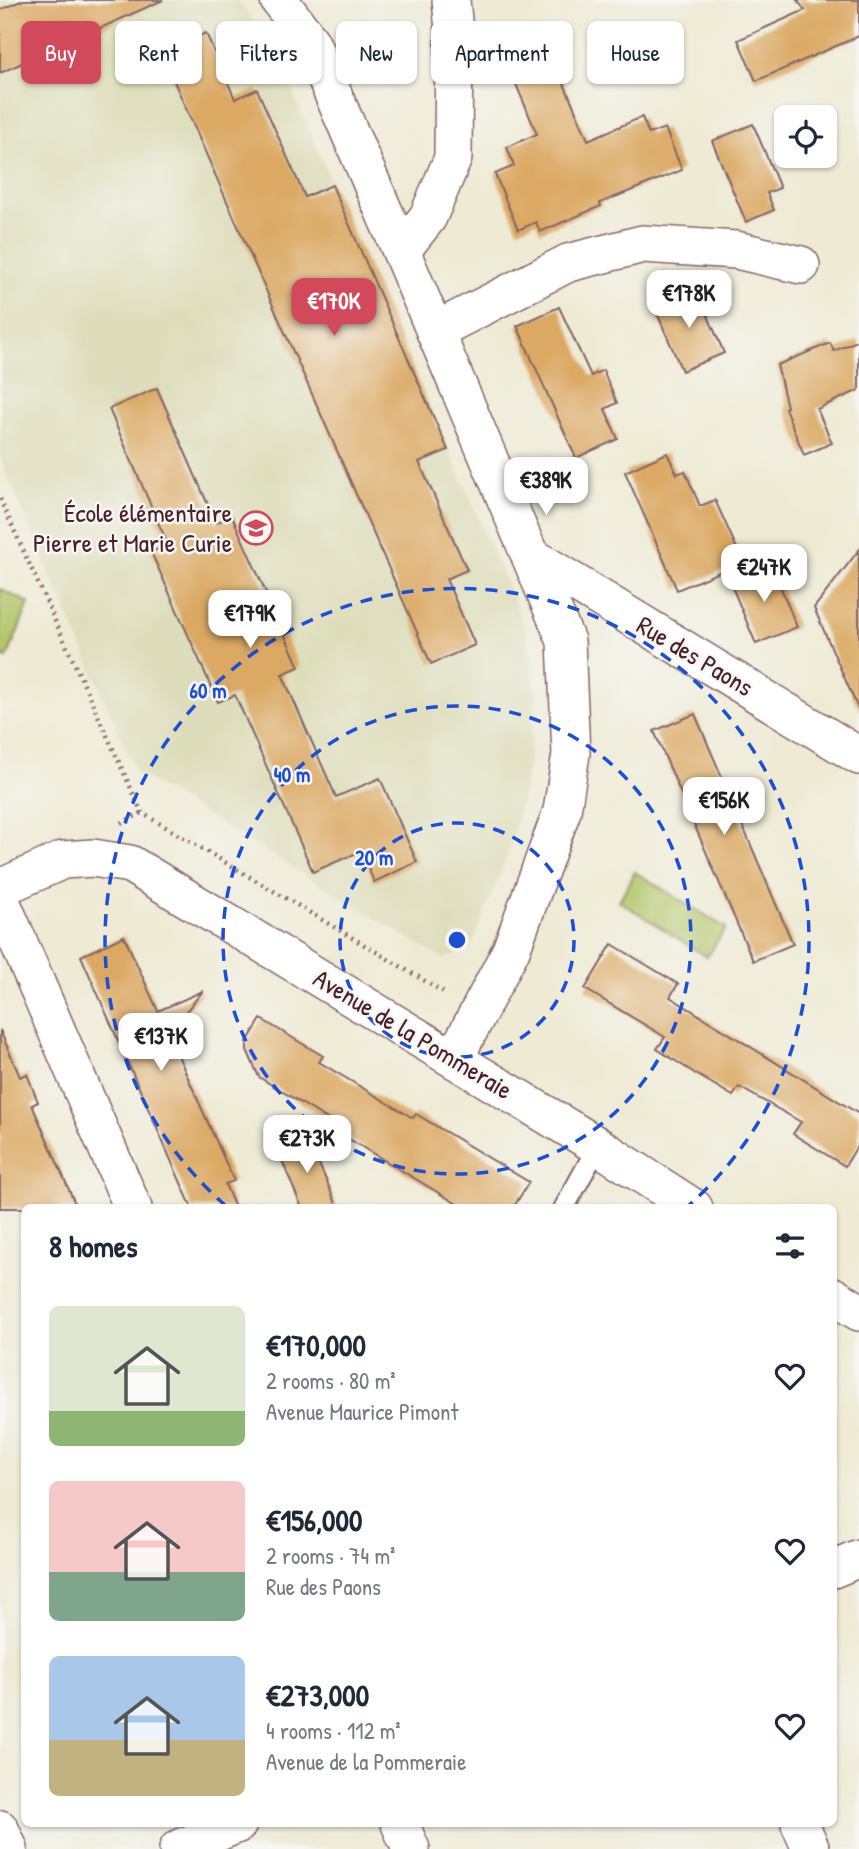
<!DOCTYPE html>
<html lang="en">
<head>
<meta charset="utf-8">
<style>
  :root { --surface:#fff; --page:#f2f2f3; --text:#1f2937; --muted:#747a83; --accent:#d1495b }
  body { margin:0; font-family:"Patrick Hand",sans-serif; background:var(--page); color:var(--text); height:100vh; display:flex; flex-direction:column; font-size:26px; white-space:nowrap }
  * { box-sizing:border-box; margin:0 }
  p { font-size:23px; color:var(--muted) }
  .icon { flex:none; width:38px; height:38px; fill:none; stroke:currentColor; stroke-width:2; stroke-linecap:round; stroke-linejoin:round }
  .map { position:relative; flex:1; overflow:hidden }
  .details { position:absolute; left:21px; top:1204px; width:816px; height:623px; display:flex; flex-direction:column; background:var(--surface); border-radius:10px; box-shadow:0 2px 5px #0004 }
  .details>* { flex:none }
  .guide { position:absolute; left:21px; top:21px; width:817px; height:63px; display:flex; gap:14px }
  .fabs { position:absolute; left:774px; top:105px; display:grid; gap:14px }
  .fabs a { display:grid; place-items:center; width:63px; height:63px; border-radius:10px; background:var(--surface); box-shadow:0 2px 5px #0004; font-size:35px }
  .price { position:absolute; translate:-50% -60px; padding:0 16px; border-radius:14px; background:#fff; color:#222; font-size:23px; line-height:46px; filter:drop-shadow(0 2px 4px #0008) }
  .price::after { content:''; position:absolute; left:50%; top:42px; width:21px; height:16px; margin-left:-10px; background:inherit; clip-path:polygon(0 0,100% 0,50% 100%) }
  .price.selected { background:var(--accent); color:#fff }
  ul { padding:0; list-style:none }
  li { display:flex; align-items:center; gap:21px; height:175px; padding:0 28px }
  li span { display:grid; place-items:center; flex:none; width:196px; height:140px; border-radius:10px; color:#555 }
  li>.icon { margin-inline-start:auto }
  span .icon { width:84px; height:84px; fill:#fffc; stroke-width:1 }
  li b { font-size:30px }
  h2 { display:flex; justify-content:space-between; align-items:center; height:84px; padding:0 28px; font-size:30px }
  .tag { padding:0 24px; border-radius:10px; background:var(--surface); box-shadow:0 2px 5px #0004; font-size:24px; line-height:63px }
  .tag.selected { background:var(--accent); color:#fff }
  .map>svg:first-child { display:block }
  .built { fill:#deddbb }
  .green { fill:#b2c66a; stroke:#7e724a; stroke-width:2 }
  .building { fill:#dba964 }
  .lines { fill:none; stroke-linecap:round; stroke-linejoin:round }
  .service-casing { stroke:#836666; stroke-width:23 }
  .minor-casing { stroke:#836666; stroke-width:40 }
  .path { stroke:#836666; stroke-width:4.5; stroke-dasharray:2 5; stroke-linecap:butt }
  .service { stroke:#fff; stroke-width:19 }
  .minor { stroke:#fff; stroke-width:37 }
  .ring { fill:none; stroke:#1d4ed8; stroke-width:3.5; stroke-dasharray:12 9 }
  .labels { text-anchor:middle; stroke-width:5; stroke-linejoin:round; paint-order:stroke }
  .poi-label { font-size:26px; fill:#4a1f2b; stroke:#f6f6f2; text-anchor:end }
  .street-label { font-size:26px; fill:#4a1f2b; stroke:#f6f6f2 }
  .centre { fill:#1d4ed8; stroke:#f6f6f2; stroke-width:3.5 }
  .ring-label { font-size:21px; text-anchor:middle; font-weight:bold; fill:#1d4ed8; stroke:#f6f6f2; stroke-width:5; stroke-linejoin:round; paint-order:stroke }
</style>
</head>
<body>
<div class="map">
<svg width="859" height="1849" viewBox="0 0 859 1849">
  <rect width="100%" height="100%" fill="#f6f6f2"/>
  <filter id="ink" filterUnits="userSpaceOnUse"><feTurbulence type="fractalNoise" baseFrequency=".0143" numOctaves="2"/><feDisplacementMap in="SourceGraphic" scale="14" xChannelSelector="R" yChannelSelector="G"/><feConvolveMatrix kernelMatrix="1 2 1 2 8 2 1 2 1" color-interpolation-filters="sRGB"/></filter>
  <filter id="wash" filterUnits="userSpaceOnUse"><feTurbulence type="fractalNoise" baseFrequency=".00686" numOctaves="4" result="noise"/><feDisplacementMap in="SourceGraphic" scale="28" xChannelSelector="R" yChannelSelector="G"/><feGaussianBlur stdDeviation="1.57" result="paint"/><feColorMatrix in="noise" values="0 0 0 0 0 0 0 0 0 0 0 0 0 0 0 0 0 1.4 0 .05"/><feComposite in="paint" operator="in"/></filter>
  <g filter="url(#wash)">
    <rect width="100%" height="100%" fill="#eeead4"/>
    <!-- built -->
    <polygon class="built" points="0,0 237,0 245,9 283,70 513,597 525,631 533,664 536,694 529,763 522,797 508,854 470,949 443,959 137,773 0,459"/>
    <!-- green -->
    <g class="green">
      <polygon points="0,589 29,603 7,658 0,655"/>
      <polygon points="635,872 726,928 707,957 619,901"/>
    </g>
    <g id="blocks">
      <!-- building -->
      <g class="building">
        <polygon points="23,0 163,0 0,73 0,10"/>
        <polygon points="797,0 859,0 859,36 756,81 738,40 805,10"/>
        <polygon points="187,32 190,40 206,33 235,99 257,89 305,197 332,185 448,450 419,462 467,570 446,579 475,645 431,664 158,45"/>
        <polygon points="554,60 588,140 642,117 649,134 665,128 682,170 600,203 601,206 540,232 536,222 518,230 495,174 514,166 507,147 537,134 513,77"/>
        <polygon points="753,124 780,188 767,193 774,210 746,222 712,141"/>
        <polygon points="696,288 724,353 682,371 654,306"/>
        <polygon points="559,307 591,376 603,370 617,403 605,409 618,439 576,458 517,326"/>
        <polygon points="859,340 859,390 817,409 832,443 804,455 785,408 787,407 777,365 830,343 834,351"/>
        <polygon points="157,388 216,523 232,516 299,667 282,674 336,797 380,778 417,862 374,882 361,851 313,872 235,695 218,702 151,552 168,545 109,409"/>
        <polygon points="667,453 677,474 685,471 700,506 715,500 743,562 677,590 625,472"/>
        <polygon points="859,550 859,711 814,608"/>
        <polygon points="771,564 797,627 756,644 730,582"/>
        <polygon points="695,714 793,944 753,961 654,731"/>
        <polygon points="124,936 158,1011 203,991 168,1033 234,1181 225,1184 235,1208 192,1208 81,956"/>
        <polygon points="612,944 678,984 670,997 859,1114 859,1143 845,1166 793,1134 801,1122 739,1087 733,1096 696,1074 657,1049 665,1037 585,989"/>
        <polygon points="261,1019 323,1056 319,1062 413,1118 416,1114 529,1182 513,1208 464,1208 329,1127 335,1124 259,1077 247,1050 247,1042"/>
        <polygon points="0,1030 20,1077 27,1074 38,1102 32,1105 77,1208 0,1208"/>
        <polygon points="307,1136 338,1208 302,1208 277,1149"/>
      </g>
    </g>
  </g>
  <g filter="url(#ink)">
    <use href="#blocks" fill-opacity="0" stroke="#836666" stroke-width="2"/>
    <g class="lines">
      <defs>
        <polyline id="service" points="564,1208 598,1146"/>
        <g id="minor">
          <polyline points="279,0 311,43 401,251 566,641 571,754 562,811 511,950 454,1059"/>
          <polyline points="401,251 428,217 453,158 454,30 451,0"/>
          <polyline points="435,331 568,263 643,244 736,250 801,265"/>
          <polyline points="531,556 859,756"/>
          <polyline points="0,888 63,860 93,858 130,864 598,1146 694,1208"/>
          <polyline points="0,899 133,1208"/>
          <polyline points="833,1296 859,1312"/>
          <polyline points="833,1569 859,1558"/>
          <polyline points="400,1824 411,1849"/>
          <polyline points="800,1824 811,1849"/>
          <polyline points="0,1829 9,1849"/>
          <polyline points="178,1849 238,1824"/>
        </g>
      </defs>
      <!-- service casing -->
      <use href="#service" class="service-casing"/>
      <!-- minor casing -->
      <use href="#minor" class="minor-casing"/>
      <!-- path -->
      <g class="path">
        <polyline points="0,499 142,813 447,994"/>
        <polyline points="121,823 142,813"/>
      </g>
      <!-- service -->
      <use href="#service" class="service"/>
      <!-- minor -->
      <use href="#minor" class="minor"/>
    </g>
  </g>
  <!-- distance rings -->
  <g class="ring">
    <circle cx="457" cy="940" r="117"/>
    <circle cx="457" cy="940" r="234"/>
    <path d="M226 1206A352 352 0 1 1 688 1206"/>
  </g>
  <!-- icons -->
  <defs>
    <symbol id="school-ring" viewBox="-11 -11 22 22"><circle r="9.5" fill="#f6f6f2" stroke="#d1495b" stroke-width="1.5"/><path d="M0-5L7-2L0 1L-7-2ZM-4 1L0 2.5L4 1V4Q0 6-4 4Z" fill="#d1495b"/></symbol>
  </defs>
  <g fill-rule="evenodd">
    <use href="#school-ring" x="237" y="509" width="38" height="38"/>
  </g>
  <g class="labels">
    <!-- poi labels -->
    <g class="poi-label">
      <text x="232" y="522">École élémentaire<tspan x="232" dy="30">Pierre et Marie Curie</tspan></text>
    </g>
    <!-- street labels -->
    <g class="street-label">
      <text transform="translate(695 656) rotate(31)" y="9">Rue des Paons</text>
      <text transform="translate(413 1034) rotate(31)" y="9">Avenue de la Pommeraie</text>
    </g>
  </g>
  <circle cx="457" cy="940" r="10" class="centre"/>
  <g class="ring-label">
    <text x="208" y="698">60 m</text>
    <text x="292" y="782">40 m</text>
    <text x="374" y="865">20 m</text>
  </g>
</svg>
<div class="fabs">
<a><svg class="icon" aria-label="locate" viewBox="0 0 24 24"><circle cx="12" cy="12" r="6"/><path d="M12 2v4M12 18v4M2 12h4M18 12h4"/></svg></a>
</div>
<b class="price" style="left:689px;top:330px">€178K</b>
<b class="price selected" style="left:334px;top:338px">€170K</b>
<b class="price" style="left:546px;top:517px">€389K</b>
<b class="price" style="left:764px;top:604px">€247K</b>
<b class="price" style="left:250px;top:650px">€179K</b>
<b class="price" style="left:724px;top:837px">€156K</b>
<b class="price" style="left:161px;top:1073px">€137K</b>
<b class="price" style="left:307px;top:1175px">€273K</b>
<div class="guide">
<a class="tag selected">Buy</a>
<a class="tag">Rent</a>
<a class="tag">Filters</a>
<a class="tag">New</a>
<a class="tag">Apartment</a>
<a class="tag">House</a>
</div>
<section class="details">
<h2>8 homes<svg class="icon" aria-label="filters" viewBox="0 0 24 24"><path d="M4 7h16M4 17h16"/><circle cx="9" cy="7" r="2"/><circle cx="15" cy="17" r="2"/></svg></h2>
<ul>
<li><span style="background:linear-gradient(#dfe7d0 75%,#8fb573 0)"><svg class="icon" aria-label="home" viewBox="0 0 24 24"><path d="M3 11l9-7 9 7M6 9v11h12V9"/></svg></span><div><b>€170,000</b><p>2 rooms · 80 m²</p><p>Avenue Maurice Pimont</p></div><svg class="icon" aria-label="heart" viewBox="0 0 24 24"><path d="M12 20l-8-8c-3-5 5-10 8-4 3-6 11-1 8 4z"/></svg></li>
<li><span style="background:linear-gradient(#f6c9c9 65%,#7fa58c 0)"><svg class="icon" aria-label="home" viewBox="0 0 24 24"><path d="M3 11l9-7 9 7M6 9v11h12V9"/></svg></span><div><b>€156,000</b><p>2 rooms · 74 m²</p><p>Rue des Paons</p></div><svg class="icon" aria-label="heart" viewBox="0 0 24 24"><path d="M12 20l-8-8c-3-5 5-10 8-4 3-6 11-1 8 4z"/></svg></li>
<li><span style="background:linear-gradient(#a9c7e8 60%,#c2b280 0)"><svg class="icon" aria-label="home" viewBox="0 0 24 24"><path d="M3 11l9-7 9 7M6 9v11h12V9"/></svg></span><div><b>€273,000</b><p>4 rooms · 112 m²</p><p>Avenue de la Pommeraie</p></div><svg class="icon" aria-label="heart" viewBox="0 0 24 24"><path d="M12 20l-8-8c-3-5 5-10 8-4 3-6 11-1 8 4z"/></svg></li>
</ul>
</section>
</div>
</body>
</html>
